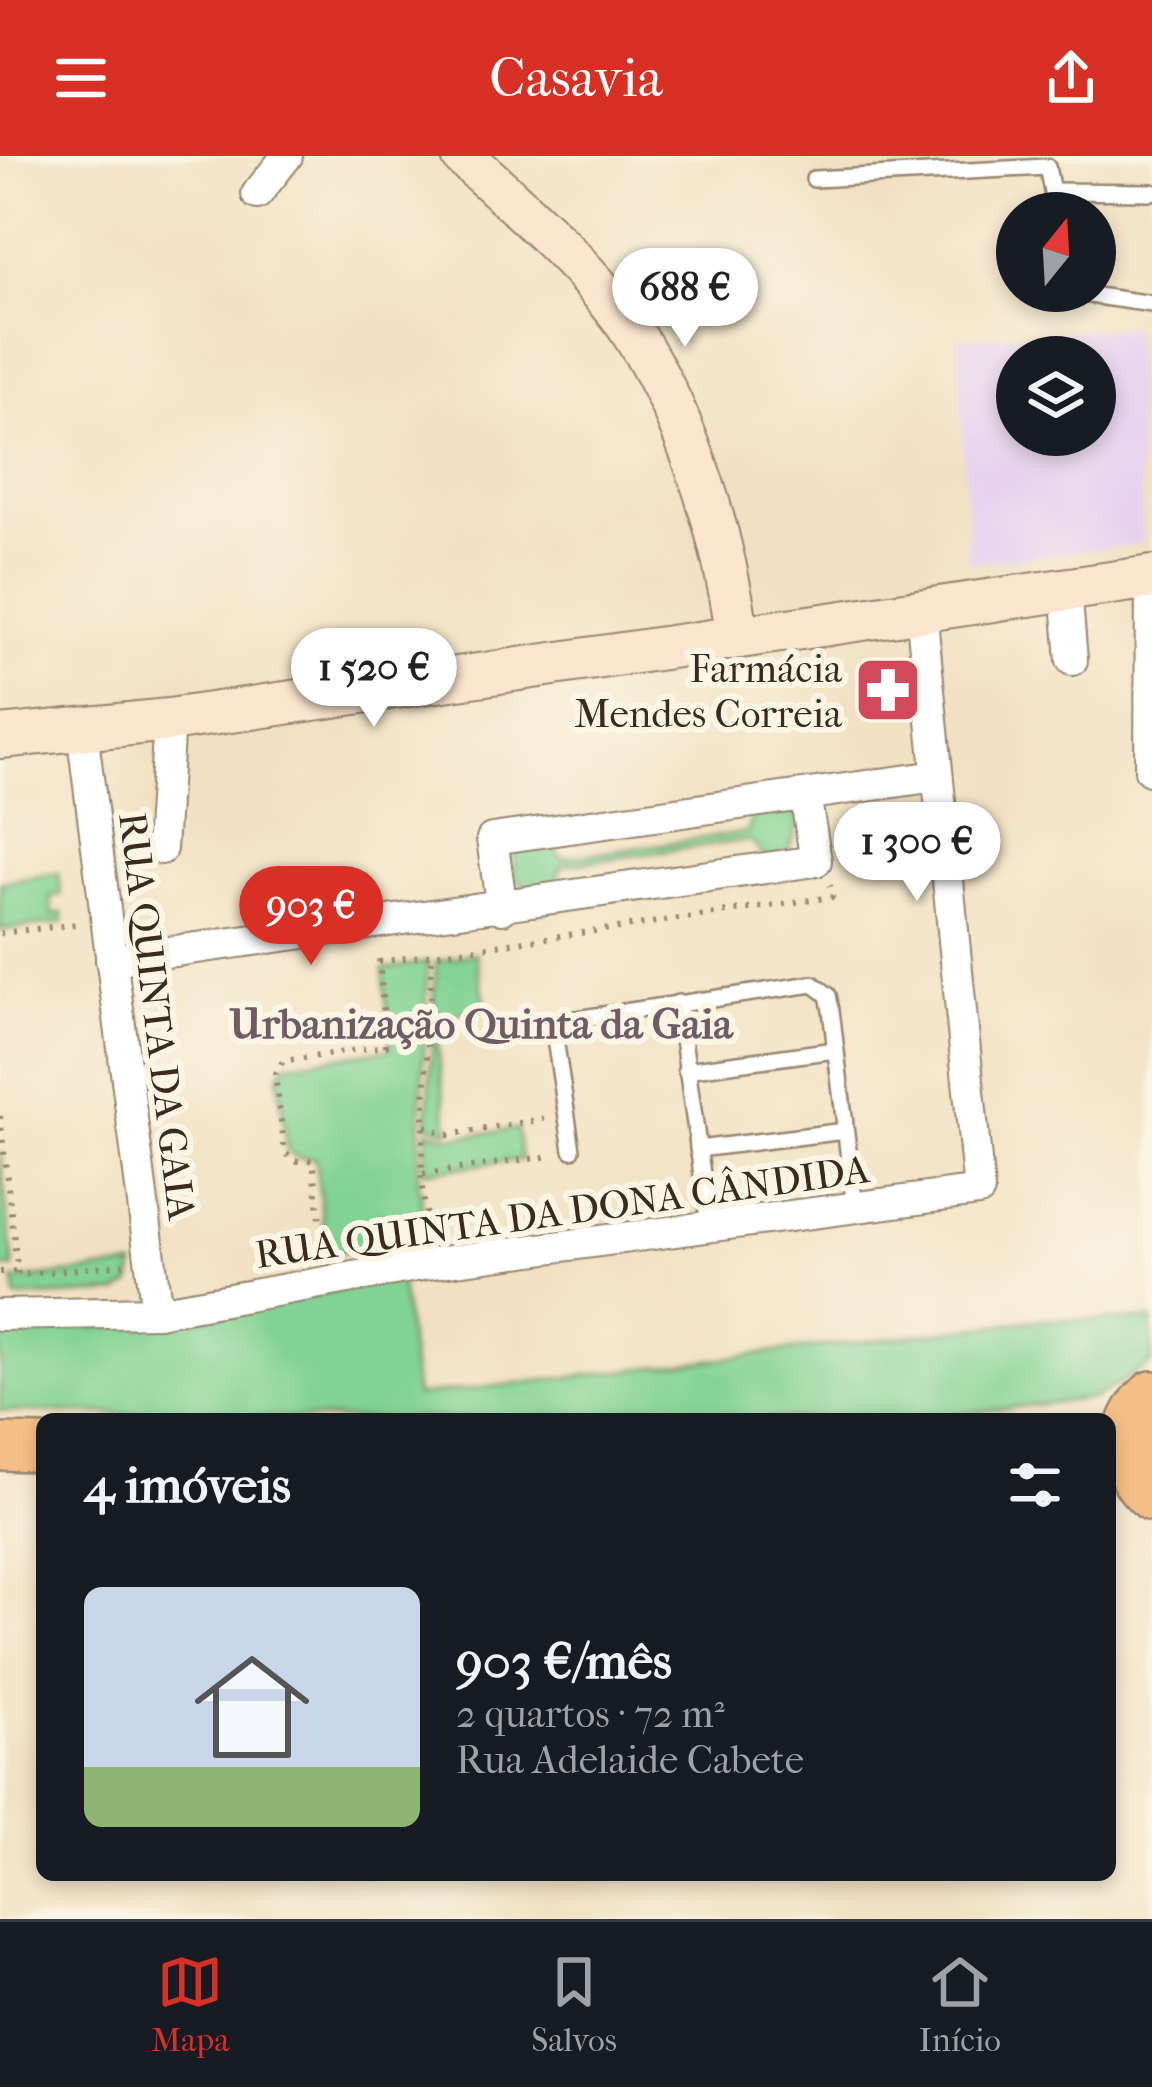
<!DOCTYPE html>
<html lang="pt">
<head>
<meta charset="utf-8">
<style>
  :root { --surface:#171b24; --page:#20242c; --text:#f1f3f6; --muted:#9ea1a6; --line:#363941; --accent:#d93025 }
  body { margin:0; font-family:"IM FELL French Canon",serif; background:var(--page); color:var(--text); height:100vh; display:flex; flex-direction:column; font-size:45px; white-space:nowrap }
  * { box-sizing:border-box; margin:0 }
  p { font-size:39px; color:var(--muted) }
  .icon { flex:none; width:66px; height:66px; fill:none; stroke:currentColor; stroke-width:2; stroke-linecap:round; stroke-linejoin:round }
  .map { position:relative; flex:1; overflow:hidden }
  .sheet { position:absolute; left:36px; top:1257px; width:1080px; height:468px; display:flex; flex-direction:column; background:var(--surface); border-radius:18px; box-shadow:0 6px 18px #0003 }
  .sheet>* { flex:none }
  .needle { width:78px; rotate:18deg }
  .fabs { position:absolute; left:996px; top:36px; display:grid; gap:24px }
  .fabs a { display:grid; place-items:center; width:120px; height:120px; border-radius:50%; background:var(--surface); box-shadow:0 6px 18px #0003; font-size:60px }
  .price { position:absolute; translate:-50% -102px; padding:0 27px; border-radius:42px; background:#fff; color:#222; font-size:39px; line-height:78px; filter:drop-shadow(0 3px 6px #0008) }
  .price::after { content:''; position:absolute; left:50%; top:72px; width:36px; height:27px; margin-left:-18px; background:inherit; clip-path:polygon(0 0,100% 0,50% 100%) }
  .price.on { background:var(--accent); color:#fff }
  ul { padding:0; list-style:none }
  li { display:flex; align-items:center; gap:36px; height:300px; padding:0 48px }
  li span { display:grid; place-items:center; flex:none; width:336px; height:240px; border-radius:18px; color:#555 }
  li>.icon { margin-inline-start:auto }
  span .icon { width:144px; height:144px; fill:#fffc; stroke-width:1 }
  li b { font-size:51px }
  h2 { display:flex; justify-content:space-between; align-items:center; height:144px; padding:0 48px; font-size:51px }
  header { display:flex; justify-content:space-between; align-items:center; height:156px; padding:0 48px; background:var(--accent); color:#fff; font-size:54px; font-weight:600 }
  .menu { display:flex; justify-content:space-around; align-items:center; height:168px; border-top:3px solid var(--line); background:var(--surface); font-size:33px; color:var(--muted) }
  .menu a { display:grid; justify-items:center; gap:6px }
  .menu .on { color:var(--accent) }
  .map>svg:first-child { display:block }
  .built { fill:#e6d2f0; fill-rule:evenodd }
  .green { fill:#81d293; stroke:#5e7e58; stroke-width:3 }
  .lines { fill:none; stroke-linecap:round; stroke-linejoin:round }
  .lane-casing { stroke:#968670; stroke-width:20 }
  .street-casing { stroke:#968670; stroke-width:34 }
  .secondary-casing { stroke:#968670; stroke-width:46 }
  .primary-casing { stroke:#968670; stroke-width:50 }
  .path { stroke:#968670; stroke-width:6; stroke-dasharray:3 9; stroke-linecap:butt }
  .lane { stroke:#fff; stroke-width:15 }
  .street { stroke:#fff; stroke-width:30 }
  .secondary { stroke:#fbe5cf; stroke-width:42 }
  .primary { stroke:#f6be87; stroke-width:45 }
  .labels { text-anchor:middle; stroke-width:12; stroke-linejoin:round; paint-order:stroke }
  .poi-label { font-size:39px; fill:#3b2a1e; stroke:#fcf5e5; text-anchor:end }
  .street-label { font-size:39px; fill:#3b2a1e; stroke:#fcf5e5 }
  .neighbourhood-label { font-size:42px; font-weight:bold; fill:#715b65; stroke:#fcf5e5 }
</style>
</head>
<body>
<header><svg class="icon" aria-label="menu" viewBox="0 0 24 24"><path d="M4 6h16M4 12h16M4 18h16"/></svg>Casavia<svg class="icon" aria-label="share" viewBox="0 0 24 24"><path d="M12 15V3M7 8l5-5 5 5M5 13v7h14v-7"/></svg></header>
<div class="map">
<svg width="1152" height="1763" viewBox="0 0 1152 1763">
  <rect width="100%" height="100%" fill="#fcf5e5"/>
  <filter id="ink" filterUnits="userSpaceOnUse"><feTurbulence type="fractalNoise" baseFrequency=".00833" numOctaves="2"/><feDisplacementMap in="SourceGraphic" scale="24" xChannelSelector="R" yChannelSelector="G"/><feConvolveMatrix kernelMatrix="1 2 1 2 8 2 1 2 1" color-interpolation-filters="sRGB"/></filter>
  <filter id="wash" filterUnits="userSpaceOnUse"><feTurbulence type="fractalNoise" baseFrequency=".004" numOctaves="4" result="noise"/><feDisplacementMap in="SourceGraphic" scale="48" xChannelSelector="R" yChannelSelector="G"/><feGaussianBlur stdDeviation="2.7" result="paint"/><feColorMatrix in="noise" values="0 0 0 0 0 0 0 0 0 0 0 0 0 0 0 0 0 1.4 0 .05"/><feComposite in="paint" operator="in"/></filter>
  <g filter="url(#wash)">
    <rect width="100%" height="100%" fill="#f1e1c2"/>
    <!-- built -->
    <path class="built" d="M1134,171l9,217 -174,20 -11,-226zM1017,201h78v78h-78z"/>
    <!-- green -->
    <g class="green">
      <path d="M755,650l37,3 7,14 -12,30 -23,4 -14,-17 -188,25 -8,23c-32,5 -46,-6 -38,-39l31,-10 15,19 186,-26z"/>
      <polygon points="59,717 61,739 51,741 52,758 63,757 63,767 0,774 0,727"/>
      <polygon points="476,797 486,852 434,863 449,975 428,968 436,806"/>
      <polygon points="428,806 418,1024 428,1083 327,1099 315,1002 298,1002 287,995 278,920 286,908 391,893 383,813"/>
      <polygon points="517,973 521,1004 425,1015 427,974 450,981"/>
      <polygon points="0,995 14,1112 0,1112"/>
      <polygon points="135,1110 131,1128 119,1137 16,1142 14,1124"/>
      <polygon points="400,1121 416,1240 1039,1164 1152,1164 1152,1207 1095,1242 912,1263 307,1263 0,1255 0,1175 171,1168"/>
    </g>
  </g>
  <g filter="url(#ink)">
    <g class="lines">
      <defs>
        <g id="lane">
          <polyline points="814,23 1047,11 1052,35"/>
          <polyline points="1055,57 1052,35 1152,36"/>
          <polyline points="1062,135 1152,148"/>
          <polyline points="678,847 709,1068"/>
          <polyline points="686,914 835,894"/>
          <polyline points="698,993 845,975"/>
          <polyline points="572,994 556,889 557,874 569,864 813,828 828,839 831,854 855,1052"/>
        </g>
        <g id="street">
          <polyline points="257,38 287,0"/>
          <polyline points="1066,433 1072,504"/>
          <polyline points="82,575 157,1156"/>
          <polyline points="1150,614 1151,421"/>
          <polyline points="161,693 169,564"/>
          <polyline points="502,753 492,683 937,620"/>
          <polyline points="111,804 816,705 805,639"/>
          <polyline points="0,1159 157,1156 433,1107 979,1035 921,454"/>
        </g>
        <g id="secondary">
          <path d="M463,0c55,50 131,117 171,179 56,89 89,200 104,302"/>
          <polyline points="0,581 169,564 1152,421"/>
        </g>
        <g id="primary">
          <path d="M1152,1238c-33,27 -35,77 0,104"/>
          <polyline points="0,1291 42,1292"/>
        </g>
      </defs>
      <!-- lane casing -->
      <use href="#lane" class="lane-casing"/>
      <!-- street casing -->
      <use href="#street" class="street-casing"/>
      <!-- secondary casing -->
      <use href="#secondary" class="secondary-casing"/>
      <!-- primary casing -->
      <use href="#primary" class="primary-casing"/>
      <!-- path -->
      <g class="path">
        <polyline points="0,777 79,768"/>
        <polyline points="379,806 832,741 830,729"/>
        <polyline points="0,960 18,1119 124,1108"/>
        <polyline points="425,970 448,979 544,963"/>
        <polyline points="423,1018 550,1000"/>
        <polyline points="429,1082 421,1025 432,799"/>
        <polyline points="324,1098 313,1004 297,1005 285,997 275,918 283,905 386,890 379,802"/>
        <polyline points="0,1116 18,1115"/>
      </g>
      <!-- lane -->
      <use href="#lane" class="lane"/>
      <!-- street -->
      <use href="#street" class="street"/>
      <!-- secondary -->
      <use href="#secondary" class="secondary"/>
      <!-- primary -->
      <use href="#primary" class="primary"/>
    </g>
  </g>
  <!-- icons -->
  <defs>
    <symbol id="pharmacy-square" viewBox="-11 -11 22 22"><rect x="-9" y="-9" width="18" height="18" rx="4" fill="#d1495b" stroke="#fcf5e5"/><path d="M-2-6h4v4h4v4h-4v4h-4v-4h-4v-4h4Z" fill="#fff"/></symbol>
  </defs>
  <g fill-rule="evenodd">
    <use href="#pharmacy-square" x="850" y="496" width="76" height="76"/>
  </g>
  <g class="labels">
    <!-- poi labels -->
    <g class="poi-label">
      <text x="842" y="526">Farmácia<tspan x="842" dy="45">Mendes Correia</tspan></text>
    </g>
    <!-- street labels -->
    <g class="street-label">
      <text transform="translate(158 860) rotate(83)" y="14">RUA QUINTA DA GAIA</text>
      <text transform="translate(562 1055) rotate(-8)" y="14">RUA QUINTA DA DONA CÂNDIDA</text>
    </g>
    <!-- neighbourhood labels -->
    <g class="neighbourhood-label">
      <text x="481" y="882">Urbanização Quinta da Gaia</text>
    </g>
  </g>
</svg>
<div class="fabs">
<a><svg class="needle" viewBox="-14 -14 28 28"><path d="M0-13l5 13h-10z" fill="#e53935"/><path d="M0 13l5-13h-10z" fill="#9ea1a6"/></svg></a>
<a><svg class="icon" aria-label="layers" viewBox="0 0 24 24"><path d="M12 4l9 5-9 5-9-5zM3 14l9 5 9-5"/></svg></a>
</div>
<b class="price" style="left:685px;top:194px">688 €</b>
<b class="price" style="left:374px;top:574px">1 520 €</b>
<b class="price" style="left:917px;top:748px">1 300 €</b>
<b class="price on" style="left:311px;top:812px">903 €</b>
<section class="sheet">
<h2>4 imóveis<svg class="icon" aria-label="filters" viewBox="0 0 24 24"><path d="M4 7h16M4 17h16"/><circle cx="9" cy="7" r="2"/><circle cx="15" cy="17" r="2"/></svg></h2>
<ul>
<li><span style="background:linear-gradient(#c9d6e8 75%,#8fb573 0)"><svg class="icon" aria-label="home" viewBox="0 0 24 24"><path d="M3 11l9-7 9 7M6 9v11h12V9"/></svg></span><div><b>903 €/mês</b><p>2 quartos · 72 m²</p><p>Rua Adelaide Cabete</p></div></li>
</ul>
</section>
</div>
<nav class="menu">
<a class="on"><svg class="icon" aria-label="map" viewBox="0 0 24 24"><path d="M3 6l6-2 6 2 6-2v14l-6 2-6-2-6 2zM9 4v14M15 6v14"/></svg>Mapa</a>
<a><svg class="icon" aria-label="saved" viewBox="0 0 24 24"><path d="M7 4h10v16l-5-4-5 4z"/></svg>Salvos</a>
<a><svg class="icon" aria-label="home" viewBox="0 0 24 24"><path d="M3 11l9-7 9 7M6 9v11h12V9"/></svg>Início</a>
</nav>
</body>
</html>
